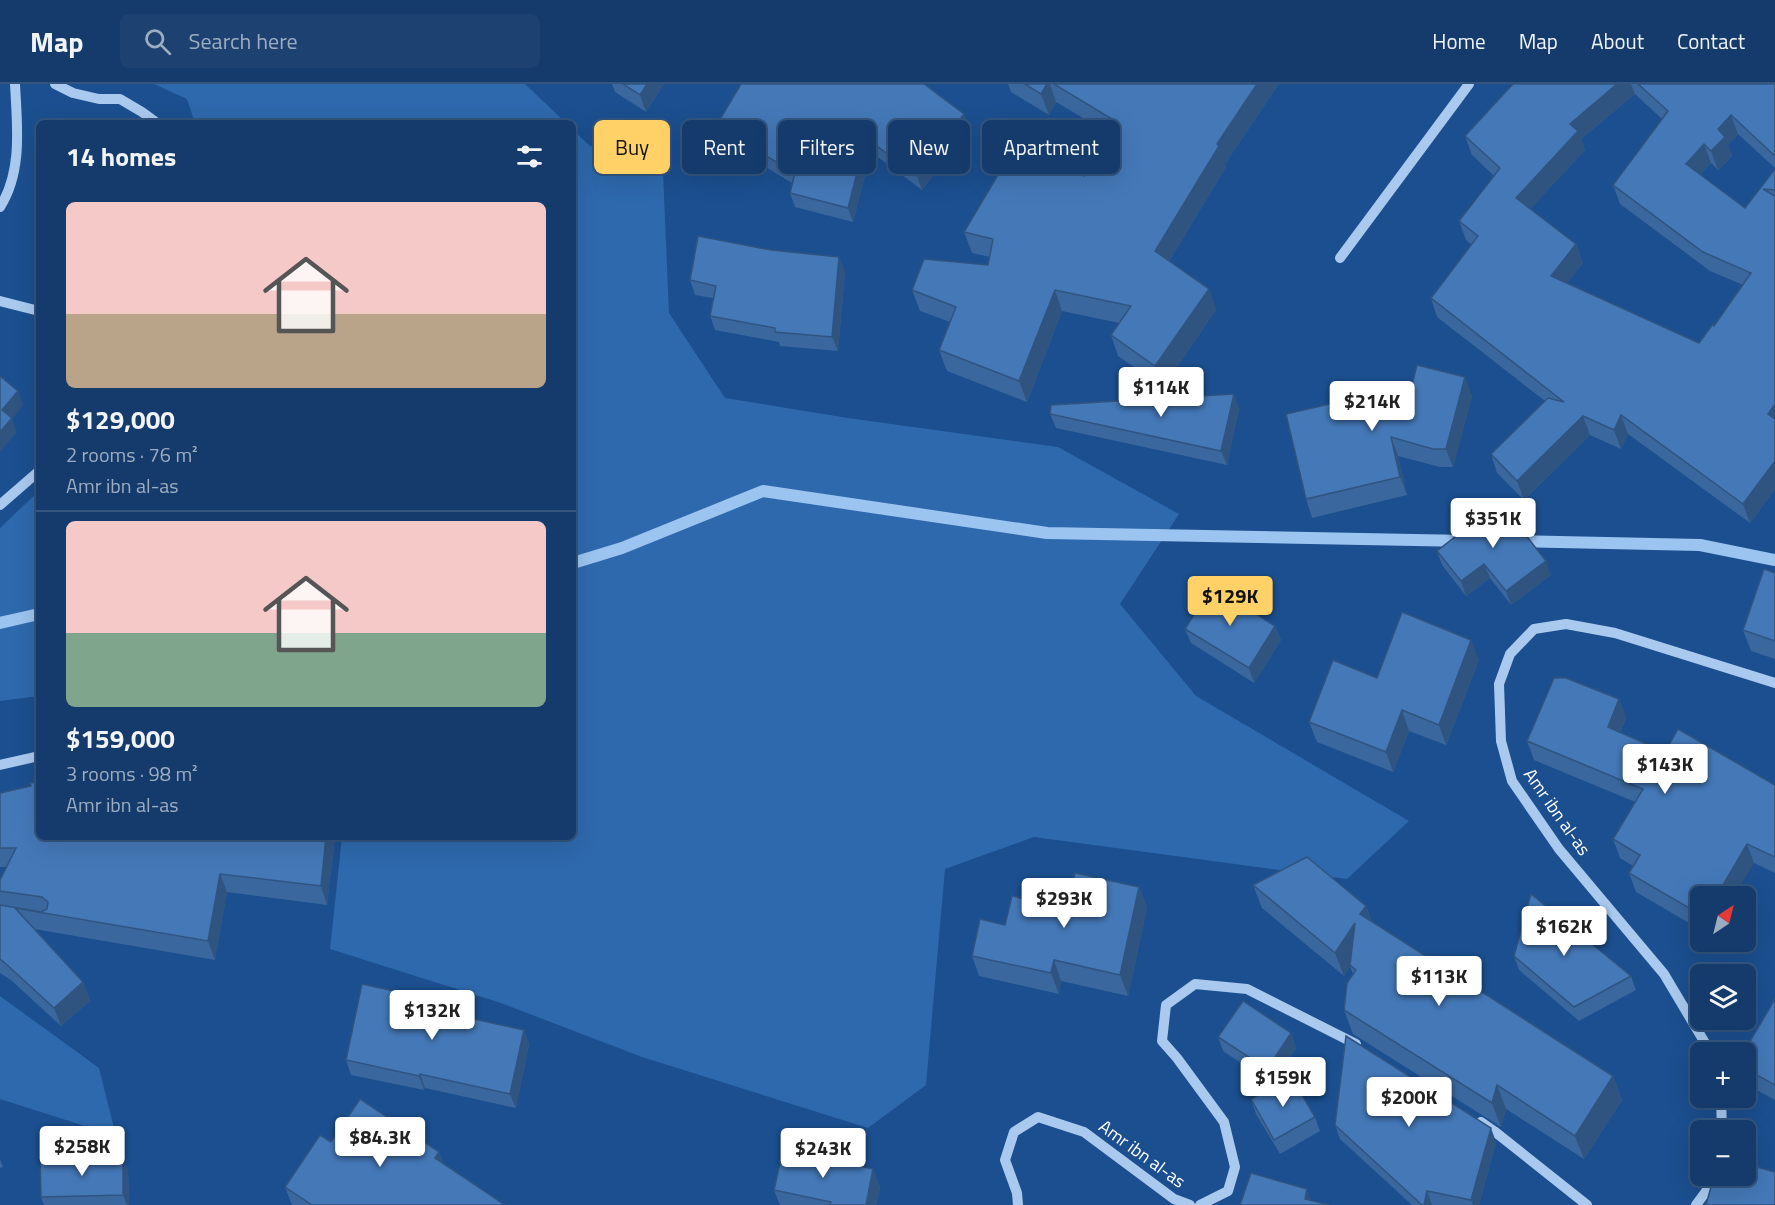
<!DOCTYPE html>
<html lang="en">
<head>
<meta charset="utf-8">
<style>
  :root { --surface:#143b6b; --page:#1d4271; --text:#f1f3f6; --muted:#9dadc1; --line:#33557e; --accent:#ffd166 }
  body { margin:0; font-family:"Titillium Web",sans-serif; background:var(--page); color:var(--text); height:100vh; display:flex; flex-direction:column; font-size:22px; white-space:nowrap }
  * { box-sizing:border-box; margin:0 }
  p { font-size:20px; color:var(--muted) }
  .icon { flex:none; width:33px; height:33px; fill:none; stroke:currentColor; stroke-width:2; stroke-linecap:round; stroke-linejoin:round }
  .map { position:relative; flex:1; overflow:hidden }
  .details { position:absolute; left:36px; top:36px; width:540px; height:720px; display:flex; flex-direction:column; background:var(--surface); border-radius:9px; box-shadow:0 6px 24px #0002,0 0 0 2px var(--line) }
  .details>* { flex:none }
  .top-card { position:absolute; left:594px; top:36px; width:570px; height:54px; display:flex; gap:12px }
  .needle { width:39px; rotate:35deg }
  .controls { position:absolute; left:1690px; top:802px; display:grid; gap:12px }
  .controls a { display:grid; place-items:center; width:66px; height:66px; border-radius:9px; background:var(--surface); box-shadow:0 6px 24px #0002,0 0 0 2px var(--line); font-size:30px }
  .price { position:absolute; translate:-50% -51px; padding:0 14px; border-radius:6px; background:#fff; color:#222; font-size:20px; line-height:39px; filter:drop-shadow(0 2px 3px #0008) }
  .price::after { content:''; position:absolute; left:50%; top:36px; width:18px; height:14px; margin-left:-9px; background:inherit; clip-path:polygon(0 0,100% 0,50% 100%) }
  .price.on { background:var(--accent); color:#111 }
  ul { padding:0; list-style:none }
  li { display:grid; align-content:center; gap:12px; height:318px; padding:0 30px }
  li+li { border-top:2px solid var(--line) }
  li span { display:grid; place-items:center; height:186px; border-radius:9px; color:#555 }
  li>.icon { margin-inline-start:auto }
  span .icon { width:108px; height:108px; fill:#fffc; stroke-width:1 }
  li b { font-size:26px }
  h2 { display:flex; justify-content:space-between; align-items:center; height:72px; padding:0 30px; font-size:26px }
  .tag { padding:0 21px; border-radius:9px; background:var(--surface); box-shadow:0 6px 24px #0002,0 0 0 2px var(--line); font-size:21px; line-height:54px }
  .tag.on { background:var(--accent); color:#111 }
  header { display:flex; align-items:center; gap:36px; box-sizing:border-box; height:84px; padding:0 30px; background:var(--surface); border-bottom:2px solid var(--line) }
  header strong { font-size:28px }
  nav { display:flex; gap:33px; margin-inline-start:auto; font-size:21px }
  .search { width:420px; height:54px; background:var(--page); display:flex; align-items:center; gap:15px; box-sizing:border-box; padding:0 21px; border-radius:9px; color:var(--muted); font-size:22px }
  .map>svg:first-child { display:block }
  .green { fill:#2e69ad }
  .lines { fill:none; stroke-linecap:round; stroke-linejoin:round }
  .stream { stroke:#9cc4f0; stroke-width:12 }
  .minor { stroke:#a9c9ee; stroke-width:10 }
  .wall { fill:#3a679d; fill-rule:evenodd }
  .shaded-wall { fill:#305480 }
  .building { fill:#4478b7; stroke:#305480; stroke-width:1.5 }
  .labels { text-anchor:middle; stroke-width:5; stroke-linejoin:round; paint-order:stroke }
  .street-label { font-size:18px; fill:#fff; stroke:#1b4f8f }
</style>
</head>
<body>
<header>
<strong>Map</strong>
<div class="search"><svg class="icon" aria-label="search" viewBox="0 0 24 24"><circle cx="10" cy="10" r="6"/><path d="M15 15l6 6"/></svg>Search here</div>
<nav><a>Home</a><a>Map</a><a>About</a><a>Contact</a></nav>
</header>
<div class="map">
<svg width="1775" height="1121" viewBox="0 0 1775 1121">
  <rect width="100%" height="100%" fill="#1b4f8f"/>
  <!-- green -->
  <g class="green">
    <polygon points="154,0 525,0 566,39 195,39 187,15"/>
    <polygon points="573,46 590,62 662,64 669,229 725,314 848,334 1058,363 1179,430 1120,520 1196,612 1409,737 1347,795 1034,753 945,785 926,1001 868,1044 642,973 501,919 330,865 342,753 573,753"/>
    <polygon points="39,407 39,612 0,617 0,444"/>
    <polygon points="0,912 99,984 116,1052 0,1015"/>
  </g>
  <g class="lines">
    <!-- stream -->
    <g class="stream">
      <polyline points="1515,457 1700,461 1775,476"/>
      <polyline points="573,479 622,464 763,407 1047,449 1467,457"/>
      <polyline points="0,539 39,530"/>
    </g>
    <!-- minor -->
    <g class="minor">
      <polyline points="55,0 73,9 99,15 120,15 142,28 157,39"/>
      <path d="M0,123c23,-36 17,-82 15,-123"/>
      <polyline points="1340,174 1469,0"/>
      <polyline points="0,217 39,227"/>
      <polyline points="0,421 39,387"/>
      <polyline points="0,681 39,672"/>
      <polyline points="1711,969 1664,890 1559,765 1512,697 1501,657 1499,600 1510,570 1534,545 1566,540 1615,549 1775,599"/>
      <polyline points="1721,1014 1722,1047"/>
      <polyline points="1481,1038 1494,1047 1587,1121"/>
      <polyline points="1018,1121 1017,1109 1005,1076 1014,1048 1038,1033 1084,1048 1174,1115 1190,1121"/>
      <polyline points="1200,1121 1228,1107 1235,1083 1224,1038 1177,974 1162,957 1166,921 1195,900 1247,905 1356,960"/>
      <polyline points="1696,1121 1713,1098 1715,1092"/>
    </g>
  </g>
  <!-- wall -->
  <g class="wall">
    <polygon points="612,0 664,0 646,28 615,8"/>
    <polygon points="1008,0 1279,0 1225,80 1226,83 1169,177 1209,205 1216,226 1163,303 1118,272 1111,251 1119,239 1062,227 1027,318 947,287 939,266 950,238 920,227 912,206 988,181 990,173 972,169 964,148 1084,92 1110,50 1056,18 1049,31 1011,8"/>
    <path d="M1513,0h262v84l-37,-34 -10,11 4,11 -14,14 -7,-7 -11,12 45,33 30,-39v320l-25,34 -122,-89 -7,15 -31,-14 -66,65 -27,-27 -6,-19 54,-53 -108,-84 -6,-19 41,-53 -6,-5 -7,-19 35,-45 -22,-21 -7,-19zM1635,10l27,25 -49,66 7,19 90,67 33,14 -29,41 -15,17 -132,-60 16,-20 -7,-19 -46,-35 55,-59 -4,-11z"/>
    <polygon points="716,42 969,44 922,106 871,68 853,138 795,123 790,109 792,99 721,56"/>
    <polygon points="845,187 838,267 780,262 779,258 715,246 710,232 713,214 695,211 690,196"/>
    <polygon points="1472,312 1453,383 1440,383 1398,372 1407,411 1312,434 1306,415 1286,330"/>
    <polygon points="1239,324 1227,381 1056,344 1050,330"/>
    <polygon points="1437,467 1551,491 1511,521 1490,494 1466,512 1442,481"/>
    <polygon points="1775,489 1775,575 1751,567 1743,546"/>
    <polygon points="1275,542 1281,556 1254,599 1191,559 1185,545"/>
    <polygon points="1479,576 1446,661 1409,647 1393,688 1317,658 1309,638 1377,594"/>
    <polygon points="1619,615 1626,634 1620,649 1665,668 1775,701 1775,789 1754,779 1701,813 1701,846 1636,808 1629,789 1633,782 1620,774 1613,755 1635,718 1534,676 1527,657"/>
    <polygon points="31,702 335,753 327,821 227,808 215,876 34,845 83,898 90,917 61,942 12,897 0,889 0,796 7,783 0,783 0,709"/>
    <polygon points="1253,801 1366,822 1372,838 1613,992 1622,1016 1584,1075 1506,1025 1501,1043 1353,950 1344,926 1353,890 1350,882 1344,892 1262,824"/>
    <polygon points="1139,803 1147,824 1128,912 1061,897 1059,910 979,892 972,872 1005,841"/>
    <polygon points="1514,872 1631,892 1636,906 1579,937 1519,886"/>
    <polygon points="1775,915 1775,1016 1746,1000 1746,969"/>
    <polygon points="435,916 439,927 524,946 529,960 516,1024 425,1004 424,1006 351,991 346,976"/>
    <polygon points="1291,949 1296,964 1272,1000 1223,967 1218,953"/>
    <polygon points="1251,1015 1315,1033 1320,1047 1280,1070 1256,1030"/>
    <polygon points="1335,1041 1496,1058 1479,1121 1412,1121 1340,1055"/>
    <polygon points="331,1058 439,1068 443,1079 505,1121 292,1121 285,1103"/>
    <polygon points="123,1073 128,1087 129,1121 44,1121 41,1113"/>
    <polygon points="0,1075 3,1083 0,1084"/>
    <polygon points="873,1085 880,1104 876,1121 780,1121 774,1106"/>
  </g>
  <!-- shaded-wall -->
  <g class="shaded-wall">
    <polygon points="647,0 664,0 646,28 640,11"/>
    <polygon points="1047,0 1050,0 1056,18 1049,31 1041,10"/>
    <polygon points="1257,0 1279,0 1225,80 1226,83 1162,188 1155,167 1217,60"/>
    <polygon points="1617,0 1631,0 1635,10 1581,55 1585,66 1523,133 1516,114 1570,40"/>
    <polygon points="964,30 969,44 922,106 917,92"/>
    <polygon points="1731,31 1738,50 1728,61 1732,72 1718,86 1711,67 1718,45"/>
    <polygon points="866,54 871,68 853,138 848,124"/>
    <polygon points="1704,60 1711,79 1692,99 1686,80"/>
    <polygon points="1576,160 1583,179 1558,211 1551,192"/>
    <polygon points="839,173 845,187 838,267 832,253"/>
    <polygon points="1209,205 1216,226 1163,303 1155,282"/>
    <polygon points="1055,206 1062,227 1027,318 1019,297"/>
    <polygon points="1465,293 1472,312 1453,383 1446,365"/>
    <polygon points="18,307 23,321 12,335 17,348 0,368 0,348 2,326"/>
    <polygon points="1234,310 1239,324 1227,381 1221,367"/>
    <polygon points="1775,320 1775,349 1768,330"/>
    <polygon points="1621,331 1628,350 1621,365 1614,346"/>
    <polygon points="1583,332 1590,351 1524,416 1517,397"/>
    <polygon points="1391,353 1398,372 1407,411 1400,393"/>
    <polygon points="1775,377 1775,405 1750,439 1743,420"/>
    <polygon points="1546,477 1551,491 1511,521 1506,507"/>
    <polygon points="1484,480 1490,494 1466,512 1461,497"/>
    <polygon points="1275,542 1281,556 1254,599 1249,584"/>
    <polygon points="1471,556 1479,576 1446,661 1439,641"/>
    <polygon points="1619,615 1626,634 1614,662 1608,643"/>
    <polygon points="1402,626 1409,647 1393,688 1386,668"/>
    <polygon points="326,753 335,753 327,821 321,802"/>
    <polygon points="1747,760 1754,779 1734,813 1716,813"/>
    <polygon points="220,790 227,808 215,876 208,857"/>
    <polygon points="1139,803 1147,824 1128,912 1120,891"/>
    <polygon points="1366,822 1375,846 1360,830"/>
    <polygon points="1355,839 1363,863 1344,892 1335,869"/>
    <polygon points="1054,876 1061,897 1059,910 1051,889"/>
    <polygon points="83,898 90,917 61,942 54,924"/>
    <polygon points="435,916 440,930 433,926"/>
    <polygon points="524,946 529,960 516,1024 510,1010"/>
    <polygon points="1291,949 1296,964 1272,1000 1267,985"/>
    <polygon points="420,990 425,1004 424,1006 419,992"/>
    <polygon points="1613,992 1622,1016 1584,1075 1575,1052"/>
    <polygon points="1497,1001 1506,1025 1501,1043 1492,1019"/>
    <polygon points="1491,1044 1496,1058 1479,1121 1473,1121 1471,1116"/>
    <polygon points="439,1068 448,1094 435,1074"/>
    <polygon points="123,1073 128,1087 129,1121 127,1121 123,1111"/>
    <polygon points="873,1085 880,1104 876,1121 866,1121"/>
    <polygon points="1307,1105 1312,1119 1305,1115"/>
    <polygon points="1427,1107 1432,1121 1424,1121"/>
  </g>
  <!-- building -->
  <g class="building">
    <polygon points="623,0 647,0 640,11"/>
    <polygon points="741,0 924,0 964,30 917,92 866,54 848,124 790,109 795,89 716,42"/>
    <polygon points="1025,0 1047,0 1041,10"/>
    <polygon points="1054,0 1257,0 1217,60 1219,62 1155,167 1209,205 1155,282 1111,251 1131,222 1055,206 1019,297 939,266 956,223 912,206 924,175 988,181 993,155 964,148 1020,54 1084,92 1117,38"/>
    <polygon points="1513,0 1617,0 1570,40 1578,47 1516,114 1576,160 1551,192 1699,259 1713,240 1714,242 1751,189 1703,168 1613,101 1668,27 1638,0 1775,0 1775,72 1731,31 1718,45 1725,53 1711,67 1704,60 1686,80 1745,124 1775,85 1775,106 1763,105 1775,112 1775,320 1768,330 1775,335 1775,377 1743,420 1621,331 1614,346 1583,332 1517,397 1491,370 1548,314 1564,318 1431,214 1478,152 1459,137 1500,84 1465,52"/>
    <polygon points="698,152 771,166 839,173 832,253 775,248 775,244 710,232 716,202 690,196"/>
    <polygon points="1417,281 1465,293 1446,365 1433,365 1391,353 1400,393 1306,415 1286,330 1412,301"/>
    <polygon points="0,292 18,307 2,326 12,334 0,348"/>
    <polygon points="1234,310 1221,367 1050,330 1051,321"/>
    <polygon points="1500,418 1546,477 1506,507 1484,480 1461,497 1437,467"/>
    <polygon points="1764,485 1775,489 1775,557 1743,546"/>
    <polygon points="1212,502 1275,542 1249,584 1185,545"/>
    <polygon points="1402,528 1471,556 1439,641 1402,626 1386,668 1309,638 1333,576 1377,594"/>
    <polygon points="1554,594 1566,594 1619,615 1608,643 1665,668 1678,645 1775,701 1775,773 1747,760 1716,813 1701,813 1701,831 1629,789 1640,771 1613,755 1643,705 1527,657"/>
    <polygon points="39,698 39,753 326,753 321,802 220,790 208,857 15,824 83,898 54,924 5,879 0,875 0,821 41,828 47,825 48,818 42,813 0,807 0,796 16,764 0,764 0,709 31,702 30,699"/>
    <polygon points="1307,773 1366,822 1360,830 1613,992 1575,1052 1497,1001 1492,1019 1344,926 1347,899 1356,886 1350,881 1355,839 1335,869 1253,801"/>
    <polygon points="1075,789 1139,803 1120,891 1054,876 1051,889 972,872 980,835 1005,841 1012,812 1067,824"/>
    <polygon points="1531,810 1631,892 1574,923 1514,872"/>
    <polygon points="362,900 435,916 433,926 524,946 510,1010 420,990 419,992 346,976"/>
    <polygon points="1775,915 1775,1001 1746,985 1746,969 1743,969"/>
    <polygon points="1243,917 1291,949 1267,985 1218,953"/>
    <polygon points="1346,952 1491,1044 1471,1116 1427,1107 1424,1121 1422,1121 1335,1041"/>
    <polygon points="1291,992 1315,1033 1274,1056 1251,1015"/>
    <polygon points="360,1015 439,1068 435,1074 505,1121 312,1121 285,1103 320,1051 331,1058"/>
    <polygon points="783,1066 873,1085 866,1121 830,1121 831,1118 774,1106"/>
    <polygon points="123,1073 123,1111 41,1113 40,1075"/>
    <polygon points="1746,1080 1775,1088 1775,1121 1706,1121 1714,1092 1746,1092"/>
    <polygon points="1251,1089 1307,1105 1305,1115 1329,1121 1240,1121"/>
  </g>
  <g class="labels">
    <!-- street labels -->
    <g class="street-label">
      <text transform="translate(1557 728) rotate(55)" y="6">Amr ibn al-as</text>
      <text transform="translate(1142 1070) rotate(36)" y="6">Amr ibn al-as</text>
    </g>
  </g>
</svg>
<div class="controls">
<a><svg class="needle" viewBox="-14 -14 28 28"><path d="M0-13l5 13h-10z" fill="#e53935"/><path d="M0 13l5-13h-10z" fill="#9dadc1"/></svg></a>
<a><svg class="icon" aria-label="layers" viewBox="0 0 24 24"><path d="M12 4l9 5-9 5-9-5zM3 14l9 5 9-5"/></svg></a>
<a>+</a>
<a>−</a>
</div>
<b class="price" style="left:1161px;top:334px">$114K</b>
<b class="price" style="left:1372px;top:348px">$214K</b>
<b class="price" style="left:1493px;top:465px">$351K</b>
<b class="price on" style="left:1230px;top:543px">$129K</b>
<b class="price" style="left:1665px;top:711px">$143K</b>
<b class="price" style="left:1064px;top:845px">$293K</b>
<b class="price" style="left:1564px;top:873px">$162K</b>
<b class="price" style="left:1439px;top:923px">$113K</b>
<b class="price" style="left:432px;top:957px">$132K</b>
<b class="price" style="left:1283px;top:1024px">$159K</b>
<b class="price" style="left:1409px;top:1044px">$200K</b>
<b class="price" style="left:380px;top:1084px">$84.3K</b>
<b class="price" style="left:82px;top:1093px">$258K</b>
<b class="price" style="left:823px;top:1095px">$243K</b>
<div class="top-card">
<a class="tag on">Buy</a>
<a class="tag">Rent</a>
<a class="tag">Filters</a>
<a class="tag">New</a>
<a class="tag">Apartment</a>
</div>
<section class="details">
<h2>14 homes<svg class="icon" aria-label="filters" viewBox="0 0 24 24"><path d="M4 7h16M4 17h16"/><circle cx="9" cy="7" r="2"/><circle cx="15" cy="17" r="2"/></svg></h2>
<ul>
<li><span style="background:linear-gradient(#f6c9c9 60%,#b9a48a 0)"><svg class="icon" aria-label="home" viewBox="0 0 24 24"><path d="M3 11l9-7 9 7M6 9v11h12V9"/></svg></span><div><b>$129,000</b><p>2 rooms · 76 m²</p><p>Amr ibn al-as</p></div></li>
<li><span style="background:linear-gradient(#f6c9c9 60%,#7fa58c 0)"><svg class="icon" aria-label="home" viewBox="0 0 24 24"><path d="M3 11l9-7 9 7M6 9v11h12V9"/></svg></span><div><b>$159,000</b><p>3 rooms · 98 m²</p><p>Amr ibn al-as</p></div></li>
</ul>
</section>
</div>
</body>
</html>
